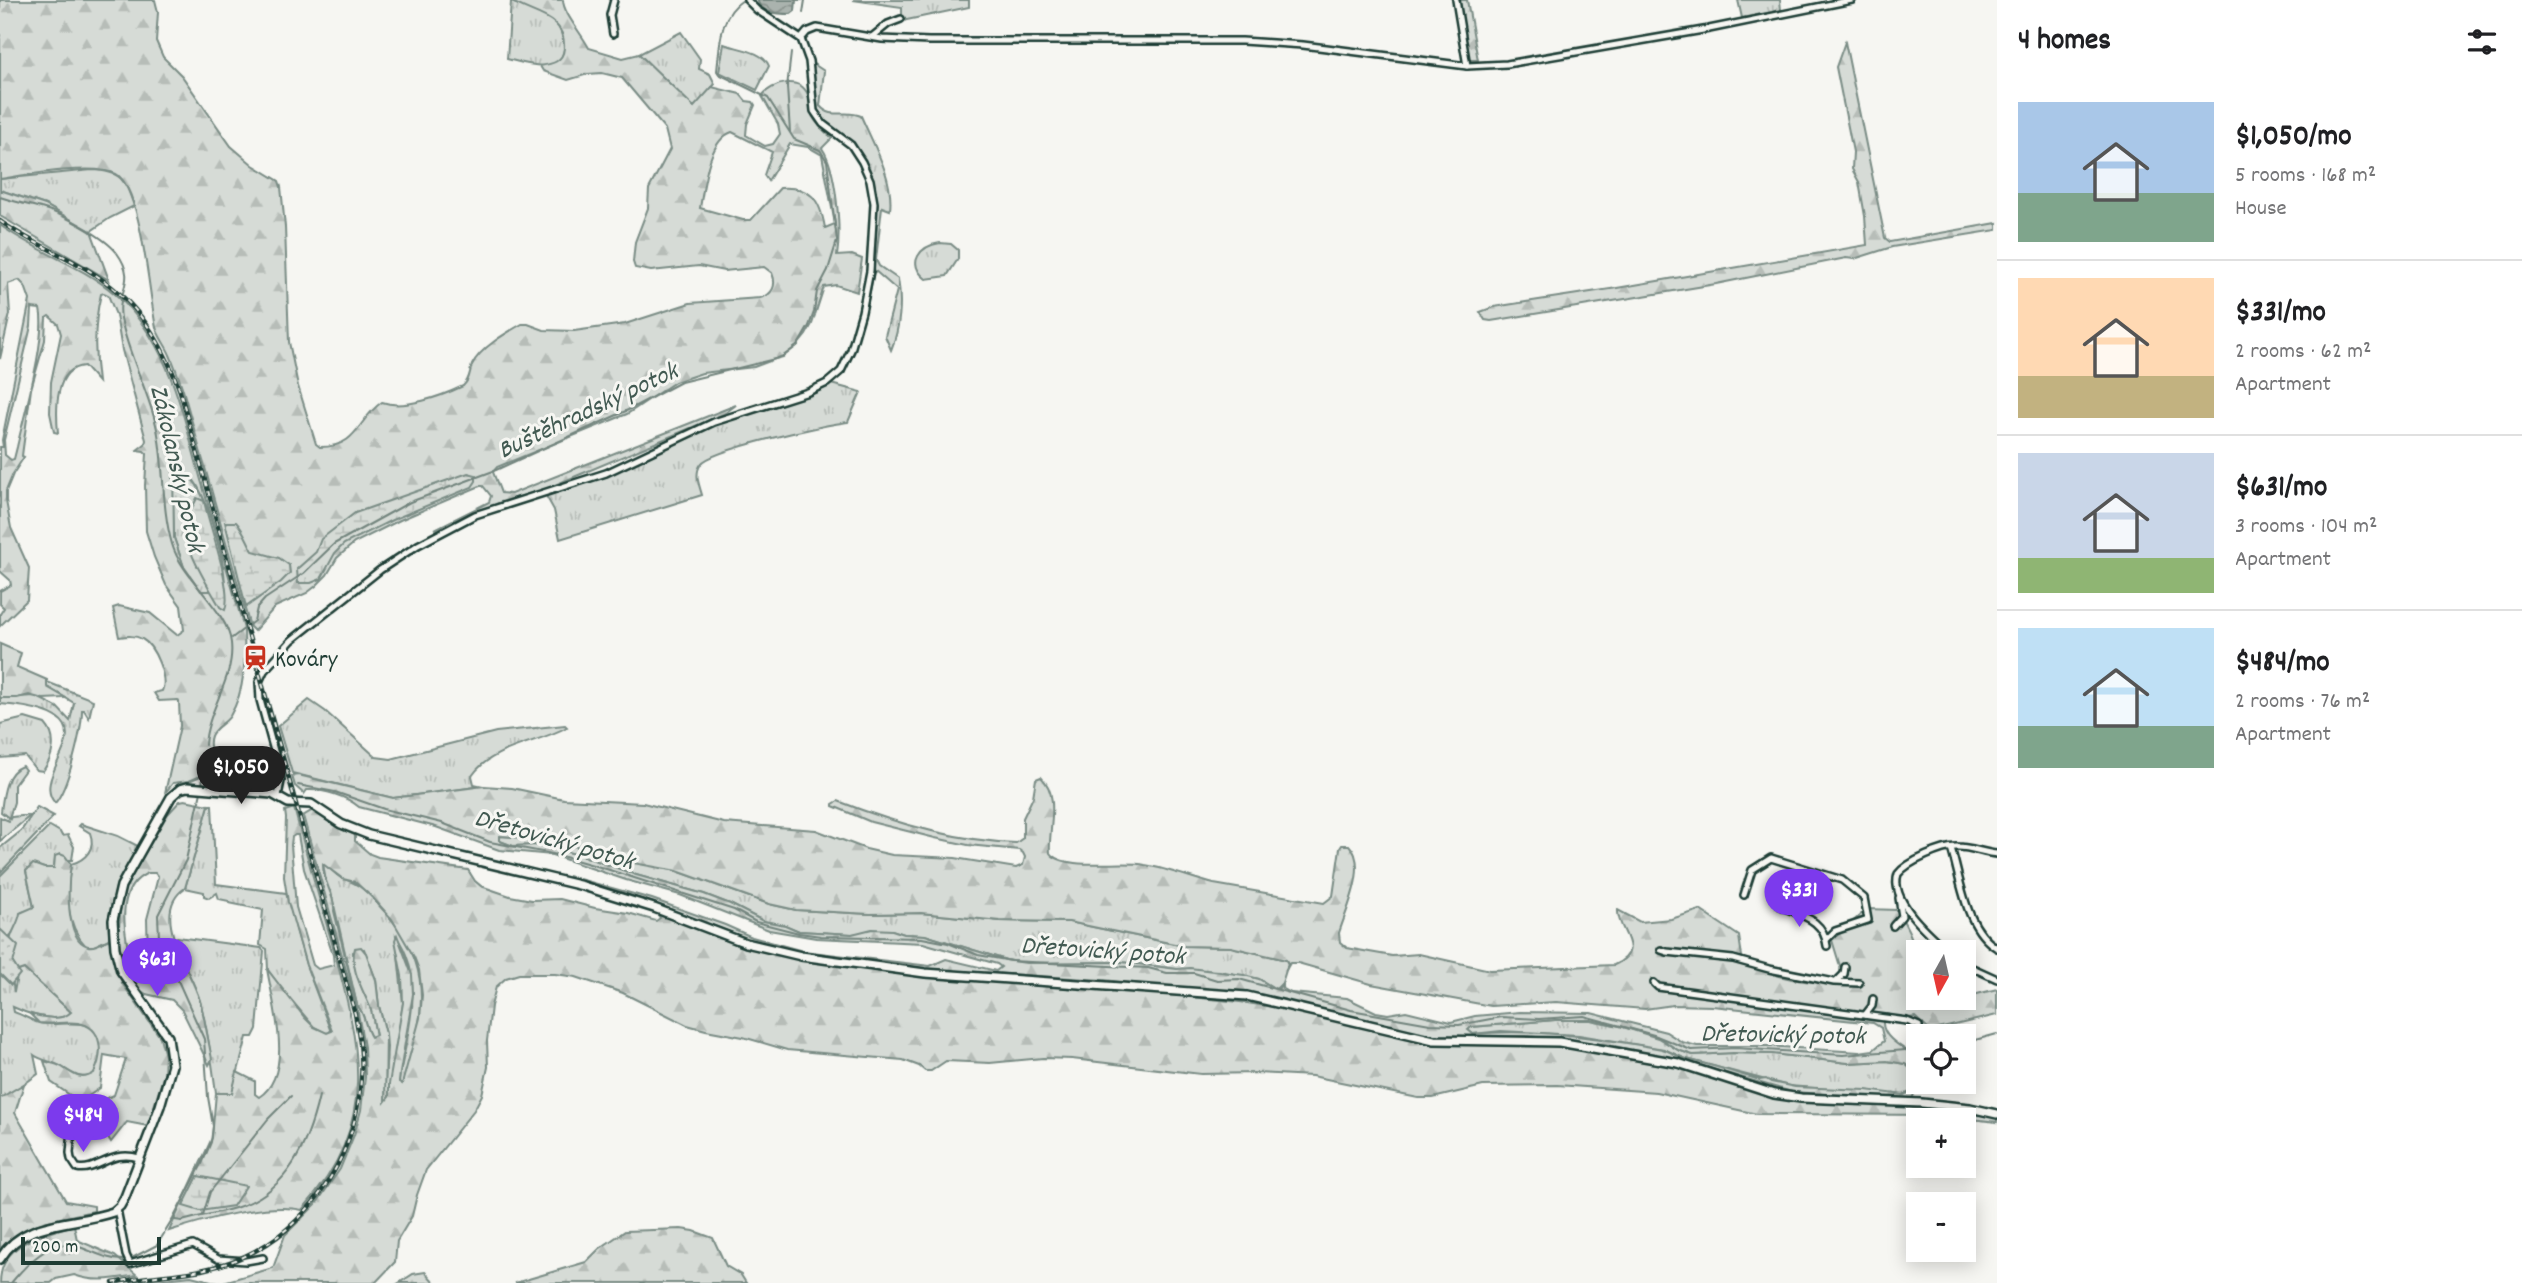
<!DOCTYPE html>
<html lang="en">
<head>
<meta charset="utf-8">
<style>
  :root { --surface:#fff; --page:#f2f2f2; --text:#202124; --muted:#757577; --line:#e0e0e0; --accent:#7c3aed }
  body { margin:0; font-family:Dekko,sans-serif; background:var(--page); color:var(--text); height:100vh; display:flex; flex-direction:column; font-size:26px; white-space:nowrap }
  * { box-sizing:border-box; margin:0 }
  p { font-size:23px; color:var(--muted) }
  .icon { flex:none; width:38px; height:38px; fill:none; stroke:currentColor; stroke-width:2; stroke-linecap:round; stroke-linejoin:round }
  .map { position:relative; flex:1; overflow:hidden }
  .panel { display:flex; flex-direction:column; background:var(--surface); width:525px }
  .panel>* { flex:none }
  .needle { width:46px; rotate:188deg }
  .tools { position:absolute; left:1906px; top:940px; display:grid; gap:14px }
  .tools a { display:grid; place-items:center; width:70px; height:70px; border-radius:0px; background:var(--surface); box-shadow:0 4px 18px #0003; font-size:35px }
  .scale { position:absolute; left:21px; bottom:18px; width:140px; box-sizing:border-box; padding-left:7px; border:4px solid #1f3d34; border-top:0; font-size:19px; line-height:24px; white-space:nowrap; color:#1f3d34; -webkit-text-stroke:5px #f6f6f2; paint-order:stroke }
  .price { position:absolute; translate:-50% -60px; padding:0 16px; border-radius:24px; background:var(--accent); color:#fff; font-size:23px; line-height:46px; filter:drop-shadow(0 2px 4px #0008) }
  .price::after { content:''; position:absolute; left:50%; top:42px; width:21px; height:16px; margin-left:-10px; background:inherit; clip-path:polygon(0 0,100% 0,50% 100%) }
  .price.selected { background:#222; color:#fff }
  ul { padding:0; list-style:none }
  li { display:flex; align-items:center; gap:21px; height:175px; padding:0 21px }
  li+li { border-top:2px solid var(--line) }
  li span { display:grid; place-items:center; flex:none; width:196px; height:140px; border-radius:0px; color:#555 }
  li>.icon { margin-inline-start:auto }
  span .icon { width:84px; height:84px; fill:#fffc; stroke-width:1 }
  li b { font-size:30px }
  h2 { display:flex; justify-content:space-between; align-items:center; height:84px; padding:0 21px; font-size:30px }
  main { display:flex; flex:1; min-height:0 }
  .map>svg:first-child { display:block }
  .grass { fill:url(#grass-tufts); stroke:#7a8c85; stroke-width:2 }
  .forest { fill:url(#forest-firs); stroke:#7a8c85; stroke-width:2; fill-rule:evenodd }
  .wetland { fill:url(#wetland-marsh); stroke:#7a8c85; stroke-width:2 }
  .park { fill:url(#park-dots); stroke:#7a8c85; stroke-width:2 }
  .water { fill:url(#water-waves); stroke:#72847d; stroke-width:2 }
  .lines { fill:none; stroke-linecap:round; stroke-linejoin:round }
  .stream { stroke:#72847d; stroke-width:2 }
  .minor-casing { stroke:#1f3d34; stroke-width:10 }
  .major-casing { stroke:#1f3d34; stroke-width:12 }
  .minor { stroke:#f6f6f2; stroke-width:5 }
  .major { stroke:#f6f6f2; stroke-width:7 }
  .rail-casing { stroke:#1f3d34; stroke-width:4.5 }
  .rail { stroke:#f6f6f2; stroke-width:2; stroke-dasharray:5; stroke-linecap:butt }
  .labels { text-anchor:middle; stroke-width:6; stroke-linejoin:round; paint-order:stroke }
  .poi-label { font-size:24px; fill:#1f3d34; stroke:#f6f6f2; text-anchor:start }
  .water-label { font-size:26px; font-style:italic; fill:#425a52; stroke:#f6f6f2 }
</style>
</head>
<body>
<main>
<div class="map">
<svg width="1997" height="1283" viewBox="0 0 1997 1283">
  <defs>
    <pattern id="grass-tufts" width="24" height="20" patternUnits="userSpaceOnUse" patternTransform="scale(1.75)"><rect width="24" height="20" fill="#d6dbd6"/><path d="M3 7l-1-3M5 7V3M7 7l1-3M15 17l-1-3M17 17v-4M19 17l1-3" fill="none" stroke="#b7bdb8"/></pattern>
    <pattern id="forest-firs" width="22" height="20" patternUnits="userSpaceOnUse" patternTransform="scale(1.75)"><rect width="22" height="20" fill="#d6dbd6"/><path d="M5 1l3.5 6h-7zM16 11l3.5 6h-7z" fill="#b7bdb8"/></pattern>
    <pattern id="wetland-marsh" width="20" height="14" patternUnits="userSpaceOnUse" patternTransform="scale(1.75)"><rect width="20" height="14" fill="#d6dbd6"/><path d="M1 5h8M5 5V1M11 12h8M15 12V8" fill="none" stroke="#b7bdb8"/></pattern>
    <pattern id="park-dots" width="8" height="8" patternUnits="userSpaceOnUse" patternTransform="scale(1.75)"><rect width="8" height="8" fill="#d6dbd6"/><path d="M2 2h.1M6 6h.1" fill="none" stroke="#b7bdb8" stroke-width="1.8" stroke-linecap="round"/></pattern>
    <pattern id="water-waves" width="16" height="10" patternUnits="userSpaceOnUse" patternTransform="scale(1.75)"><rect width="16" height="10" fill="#aab3ae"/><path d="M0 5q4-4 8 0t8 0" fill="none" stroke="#8a938e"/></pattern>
  </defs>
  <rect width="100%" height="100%" fill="#f6f6f2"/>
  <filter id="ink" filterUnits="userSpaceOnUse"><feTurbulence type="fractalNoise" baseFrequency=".0143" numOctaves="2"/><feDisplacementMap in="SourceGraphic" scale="14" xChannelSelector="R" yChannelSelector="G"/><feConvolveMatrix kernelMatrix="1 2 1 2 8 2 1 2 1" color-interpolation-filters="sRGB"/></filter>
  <g filter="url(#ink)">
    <!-- grass -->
    <g class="grass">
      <polygon points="853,0 969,0 969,7 902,21 902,7"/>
      <polygon points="1738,0 1780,0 1781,10 1742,18"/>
      <path d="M511,2c15,6 33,10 45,22 5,5 8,17 8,25 -3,27 -41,14 -57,10z"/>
      <polygon points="681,32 700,59 699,69 710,74 715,84 694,108 639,54"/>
      <path d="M724,44c14,5 39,7 45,22l-12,24 -38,-18z"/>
      <path d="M809,61l15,10 -4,35c12,14 26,3 41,10 12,28 33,62 29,94l-8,-3 -6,53 3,6 19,13c4,22 2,50 -7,71l-6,-14 12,-46 -23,-20c-6,35 -14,69 -30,100l26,-99 4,-68 -4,-23 -19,-35 -28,-21 -9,-13z"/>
      <path d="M92,170c30,1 33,10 42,36l-24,12 -19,13 -46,-26 -45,-15v-11z"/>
      <path d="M940,243l11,1 7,6v9l-11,17 -21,3c-20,-16 -6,-33 14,-36z"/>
      <path d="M827,383l34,9 -13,30c-21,2 -138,28 -147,42 -7,10 -2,20 1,31l-142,44 -6,-29 -9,-16 61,-21 108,-51z"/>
      <path d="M175,465c8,5 16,12 21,19 11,16 32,84 28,102l-6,5h-17l-17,-24 -10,-29 -2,-72z"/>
      <path d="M47,682l46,18 -4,18 -5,-8h-2c0,20 -14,79 -27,93 -30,-33 75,-89 -55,-99v-6l35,-2 22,11 13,14 4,-18 -27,-16z"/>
      <path d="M309,700l16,11 51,46 15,2 105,-27 69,-7 2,2c-30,17 -75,19 -95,49l2,8 9,2 -90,12 -101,-25 -14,-47z"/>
      <path d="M25,718l20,6c13,14 8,33 -2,47l-7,-1 -11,-14 -25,2v-34z"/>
      <path d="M22,766l3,4 -11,15v17l-5,16 -8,-6c2,-16 4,-40 21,-46z"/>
      <polygon points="209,805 212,805 216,884 286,893 306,965 331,1032 326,1033 314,1027 282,989 268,970 267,949 260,945 263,910 229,903 229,901 219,899 217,893 209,898 204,896 204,892 185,888"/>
      <polygon points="37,807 54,816 0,873 0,848 21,831"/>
      <path d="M81,824l37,12 20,10v4l-22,37 -7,32v20l-15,7h-8c-21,-22 -20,-54 -15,-82 15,-4 25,-16 19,-31l-11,-7z"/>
      <path d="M50,826l10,6 2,4 6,-1 6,12 -2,13h-4l-3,-4 -10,3 -1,9h-10l-9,-3 -9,6 8,36 -4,3 -8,2c-5,14 -9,25 -22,32v-68z"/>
      <polygon points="500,836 556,840 609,857 677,871 769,904 796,910 870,914 921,913 1000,921 1069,922 1184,946 1231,947 1286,960 1288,964 1282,983 1276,989 1259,979 1220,971 1177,969 1121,962 1024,963 1006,960 925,935 904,934 892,930 852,934 799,931 785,925 763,921 730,904 704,894 636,875 583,856 539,845 513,846 500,841"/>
      <path d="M323,864c8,3 13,13 21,15 21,7 26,17 41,33 40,43 43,87 27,141 -3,10 -5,22 -10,31l-3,-2 1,-9c9,-43 25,-97 -4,-137l7,67 -14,94 -5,6 3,-56 -1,-13 -7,-28 -3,-26 -12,-31 -11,3c0,20 10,37 17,55 3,8 4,19 6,28l-5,2c-7,-10 -5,-22 -14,-32l-26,-113 -4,-4z"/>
      <path d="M177,937l84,11 3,3 -7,78 -4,8h-6l-15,57 -16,-1c-4,-31 -8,-63 -16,-92 -6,-22 -21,-40 -25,-62z"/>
      <path d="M0,957l11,15 3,20 4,-21 6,-2 48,44c-18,11 -42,2 -59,-6l1,5c9,3 16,8 25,11 22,5 64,-12 61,27 0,9 -2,19 -8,26 -15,3 -20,-3 -32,-10 -8,-5 -18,-5 -26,-11l4,19 -29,21 -9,3z"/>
      <polygon points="1555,1020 1591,1020 1620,1026 1658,1038 1678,1050 1693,1055 1733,1053 1773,1054 1848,1063 1887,1061 1905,1064 1912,1070 1913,1086 1911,1092 1904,1095 1789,1086 1686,1059 1664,1049 1579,1035 1501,1031 1473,1034 1468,1030 1471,1027"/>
    </g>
    <!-- forest -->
    <g class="forest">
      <path d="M0,0h155l3,12 -2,29 7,16 19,19 49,70 22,19 26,16 2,6 4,40 4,115 9,44 18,58 4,3c39,0 37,-28 62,-45 22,8 60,-6 81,-16 7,-7 6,-12 9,-21 8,-17 34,-32 50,-41h6l16,6 30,1 51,-7 65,-21 70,-5c13,-3 17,-13 12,-25l-8,-6 -40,4 -25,-5 -48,5 -16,-3 -2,-6 2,-20 13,-34 1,-19 21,-40 -5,-20 -43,-51 -20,-5 -14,1 -20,6 -25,-9 -3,-5c12,-2 23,-4 24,-18 2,-34 -34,-33 -54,-48h53c0,13 19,34 26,48l34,10 16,-4 55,53 18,-20 28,7 6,7 7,1 2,3 -8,19 -1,11 19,11 8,-2 7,-10 -2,-10 -16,-28c10,-14 39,-20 46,-1 3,7 2,15 5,22 4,8 12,15 19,21l-10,10c15,22 19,82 15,108l15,-1 10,4 -5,33 -21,-7 -12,2 -12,37 -6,11 -9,11 -14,10 -29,11 -52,6 -27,9 -48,32 -130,53 -4,5 8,21 10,1 225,-89 -12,9 -181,76 -42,12 -66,27 54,-27 2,-6 -8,-10h-3l-80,34 -46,23 -17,15 -10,17 -11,11 -9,7 -32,14 -21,24 -4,-4 -67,-237c-4,-12 -8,-24 -13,-35 -4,-10 -12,-19 -14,-28 -7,-30 -14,-139 -40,-153 -21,-11 -91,1 -116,5zM732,132l40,20 -8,23 4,6 22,-37 18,3 14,8 13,69 -10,4c-5,-29 -14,-42 -45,-40l-29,32h-8l-43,-12c4,-22 8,-68 32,-76z"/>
      <polygon points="1458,0 1467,0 1478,60 1469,60"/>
      <polygon points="1845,42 1885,238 1890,242 1997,223 1997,230 1892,247 1854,259 1846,258 1716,284 1491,321 1485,320 1480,312 1494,307 1617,288 1867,245 1865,216 1859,182 1852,169 1853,152 1836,67"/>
      <polygon points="0,190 45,205 91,231 109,280 0,216"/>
      <path d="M0,225c36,27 80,39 115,69 55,48 67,118 86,186 14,49 29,99 43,149 1,31 2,60 -14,87 -5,8 -16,11 -19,20 -5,12 6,19 -3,37l-19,8 -16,2 -8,10 15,-67 -1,-24 -1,-2 -19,1 -5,-8 8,-2c6,-12 -7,-45 -20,-52 -7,-4 -15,-3 -23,-2l-6,-29 6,-2 31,7 27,22 7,-5 -3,-24 -15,-21 -12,-28 -8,-26 -1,-46 2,-31 -3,-3 -7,-1 8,-6 1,-4 -24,-90 -6,-35 -8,-20 -4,-2 -3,1c-7,28 -7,59 -3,88l-14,-16c-30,2 -28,45 -26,67l-4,-1 -4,-19 1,-31 10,-48 -3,-10 -9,-8 -3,2 -1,22 -14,49 -8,59 -1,8 2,1 -11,17 -7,17v10l5,27 18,40 -2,32 -27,26v-12l4,-6 -4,-4v-13l11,-6 -1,-5 -10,-9v-124h3l-1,-7 28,-140 -5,-14 -6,-6 -11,4 2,30 -10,45zM32,308l8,1c7,28 -16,106 -23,138l-3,12 -3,1 -6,-5 -1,-15 27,-114zM173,466c8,2 16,9 22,16 11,15 33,87 29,104l-6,5h-17l-17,-24 -10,-29z"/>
      <polygon points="0,644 21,653 17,667 47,680 47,687 66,698 43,699 29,695 17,698 0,698"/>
      <path d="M298,775l95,23 91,-12 28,2 52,11 79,4 81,20 92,7 50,19 26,6 63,3 61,10 7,-3 2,-8 -2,-4 -4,-3 -51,-5 -33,-7 -64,-16 -38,-16v-2l5,-3c56,22 117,40 178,42l7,-5v-20l10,-21 3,-18 5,-2c20,19 7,52 9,76 13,18 74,7 95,12 24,4 46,13 69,19l110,19 9,-7 7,-48 2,-3h7c20,20 -3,65 -10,88l1,9 7,6 45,8 27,-2 71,16 124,-5c34,-15 2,-35 4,-55l22,12 31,-3 29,-9 39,26 3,21c25,21 61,26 94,26l7,-7 -11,-36 35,-31 30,1c22,35 21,47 21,88l39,1 40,-10v26l-67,16 -15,-14 -32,5c-1,17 23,27 35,36l-2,31 -4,10 -120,-7 -115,-33 -73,-15 -77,-8 -92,1 -153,-37 -41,-6 -138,-14 -177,-11 -124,-17 -54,-13 -92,-35 -88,-28 84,23 73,26 27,12 51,14 127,15 16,-7 50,12 5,-4 -4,-3 -74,-21 -107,-5 -47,-8 -89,-35 -54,-15 -74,-25 -53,-5 -63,-23 -77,-20c-13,-11 -36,-18 -52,-17l-3,4 -9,-8 -3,-10zM500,836l56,4 72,22 49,9 92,33 27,6 74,4 51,-1 79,8 69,1 115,24 47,1 55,13 2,3 -2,7 4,-7h8l73,21 120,22 65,-4 89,7 28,-4 39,1 161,17 8,5 3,13 -11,9 -14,2 -92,-6h-70l-15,-4 -16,-10 -75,-19 -71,-1 -45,4 -24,6 -45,-11 -18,3 -12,-2 -29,-14 -56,-5 -9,-5v-5l-3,5 -4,1 -16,-10 -15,-4 -54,-7 -13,1 -56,-7 -95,1 -20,-3 -81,-25 -21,-1 -12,-4 -20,-1 -20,5 -53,-3 -14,-6 -22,-4 -33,-17 -26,-10 -68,-19 -53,-19 -44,-11 -26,1 -13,-5zM1555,1020h36l29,6 38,11 20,13 15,5 40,-2 40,1 75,9 39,-2 18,3 6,4 3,14 -2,9 -8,4 -38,-5 -71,-3 -24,-5 -5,-3 -6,1c-24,-7 -48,-15 -73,-21 -9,-2 -17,-8 -25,-10 -63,-11 -125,-21 -189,-15l-5,-4 3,-3z"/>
      <path d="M185,800l24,5 -24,83c-37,25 6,82 15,113 5,19 8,39 12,58l-3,6 -27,-55 -10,-10 -26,-6 -9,-6 -11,-16 -8,-31 3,-41 5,-14 41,-71 13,-14zM148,873h7l3,4 -11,42 1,37 -5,5 -9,2c-6,-5 -5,-8 -6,-15 -5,-26 -10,-62 20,-75z"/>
      <path d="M294,808c12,45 25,90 38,135 28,102 49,179 -30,267 -34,-8 -99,10 -133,21l43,-93 4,-45h16l5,-21 18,9v13l4,3c36,-24 14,-92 8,-128l38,49 9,9 13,6 5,-2 -26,-66 -18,-63 -4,-25 2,-59 -1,-7zM295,835h3l6,34 29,86 1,10 -16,4 -5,-4 -17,-58 -5,-62 1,-8z"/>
      <path d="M313,810l22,16 20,9v6l15,13 8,3 90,13 7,11 6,5 29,10 22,4 28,-1 35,9 33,5 28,8 4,-3 -3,-5h3l85,33 56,14 124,17 177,11 138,14 40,6 154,36 93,-1 76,9 72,15 116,33 86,3 71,6 45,8 4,1v4l-59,-7 -181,-1 -101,-22 -99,-7 -74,1 -50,12h-15l-106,-22 -55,-3 -56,1 -129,-15 -29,-1 -53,5 -44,-2 -15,10h-6l-6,-5 -16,-6 -116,-10 -44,-13 -37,-7 -19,-5 -64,-32 -47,-16 -21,-3h-36l-13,4 -10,9 -5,19 -4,35 1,26 -6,28 -8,15 -48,60 -9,25 -5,21 -15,25 -2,21 -20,21h-155l53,-15 12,-33 31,-31 24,-35 14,-34 7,-25 4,-33 -1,-30 -6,-34 -55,-197zM323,864l20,15 12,3 18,16 19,21 22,38 5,13 3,25 -2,23 -18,66 -3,-2 1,-9 13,-79 -1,-19 -15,-40 -2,5 7,36 1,27 -14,81v13l-4,5 1,-68 -7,-28 -3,-26 -10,-27 -5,-6 -6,1c-6,19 8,42 15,59 3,8 4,19 6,28l-5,2c-7,-10 -5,-22 -14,-32l-23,-94c2,-15 -12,-29 -11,-47z"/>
      <polygon points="32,815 31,815 0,841 0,817 9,821 11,817"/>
      <path d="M60,854l5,2 6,8c-3,18 -7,76 17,82 7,2 15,-4 21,-7l13,44 38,54 5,19 -1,18 -16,52 -21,-4 -16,20 -23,-36 26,-11 12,-36 -22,-4 -4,33 -20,14 -29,-20 -7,-21c6,2 13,3 18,6 11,7 19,15 32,6 9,-18 10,-46 -16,-50 -13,-2 -26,2 -39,0l-9,-9c13,3 31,8 41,-2l-47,-43 -6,2 -18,-27h10c-1,-10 9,-20 10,-31l14,-6 -8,-36 7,-7 11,4h10l1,-12z"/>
      <path d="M24,1084l-9,29 51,88 28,5v5c-33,7 -71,11 -94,38v-151z"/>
      <path d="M74,1225l3,15 38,16 22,19c-24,4 -41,8 -63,0l-18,4 -5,4h-51c0,-40 43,-49 74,-58z"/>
      <polygon points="681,1229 694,1231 713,1238 726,1266 741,1275 746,1283 515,1283 586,1262 599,1249 625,1231"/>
      <polygon points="425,1272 435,1283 399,1283 413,1274"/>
      <polygon points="191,1276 219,1283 130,1283 138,1282"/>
    </g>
    <!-- wetland -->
    <g class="wetland">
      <polygon points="468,473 476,475 476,481 472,487 392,520 344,544 335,553 321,579 311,583 298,583 297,569 316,552 321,539 355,513"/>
      <path d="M197,498l7,3c5,24 29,89 21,109l-5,-3c-11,-20 -41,-65 -34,-89 3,-6 8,-13 11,-20z"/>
      <path d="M225,522h11c8,8 11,19 17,29l26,7 10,7 1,8 -9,9 -35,25z"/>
      <polygon points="198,1176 246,1186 233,1206 200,1211 183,1206"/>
    </g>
    <!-- park -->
    <polygon class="park" points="0,929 18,946 13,963 20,974 11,985 0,974"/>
    <!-- water -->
    <path class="water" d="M757,0h39l-1,11 -4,3c-13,0 -29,0 -34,-14z"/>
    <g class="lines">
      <!-- stream -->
      <g class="stream">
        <polyline points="793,0 802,0"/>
        <polyline points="803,13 805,0"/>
        <polyline points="790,132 787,87 791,53"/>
        <path d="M0,197c14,5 27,7 41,11 20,5 64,29 76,45 21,29 -1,36 4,65 7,38 28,73 36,111 8,37 4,78 15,115 10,35 56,66 59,99 4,35 -24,67 -26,102"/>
        <path d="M232,638l22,-17 3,-13 8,-9 39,-26 30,-29 76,-42 86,-32 132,-60 53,-28 102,-25 15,-12 11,-19 5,-14 3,-21 11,-21 9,-29 -10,-80 -7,-11 -26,-11 -26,-41 -49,-24 -2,-3c3,-25 2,-56 26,-71"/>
        <polyline points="205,769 217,766 254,780 278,783"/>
        <polyline points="298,785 335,792 384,809 442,823 490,842 558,855 600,867 734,910 756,922 799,933 821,936 922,938 948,943 978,955 1011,961 1148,968 1167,973 1194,973 1217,980 1239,979 1351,1010 1430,1024 1459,1025 1501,1017 1539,1019 1584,1016 1654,1035 1691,1050 1736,1048 1843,1055 1918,1049"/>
        <polyline points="202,787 205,750"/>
        <polyline points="1964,1043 1997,1034"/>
        <polyline points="203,1215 210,1192 268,1119 291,1096"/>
        <path d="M175,1220l7,1c18,-5 36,-8 53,-13 53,-16 73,-64 84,-112"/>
        <polyline points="130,1259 157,1245 173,1219 202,1164 211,1142 213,1126 208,1097 204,1039 159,938 158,915 186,860 201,792"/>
        <path d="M11,1283c14,-17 40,-46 65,-37 17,5 30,14 48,14"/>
      </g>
      <defs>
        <g id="minor">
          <polyline points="1456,0 1467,66"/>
          <polyline points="613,34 610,15 614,0"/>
          <polyline points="872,37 888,24 901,19"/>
          <polyline points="801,39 807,32 817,28 882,39 929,41 1242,41 1303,45 1467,66 1507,64 1709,29 1852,0"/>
          <polyline points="278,796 281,781 280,773 260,700 259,682 264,671 292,640 380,570 418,545 475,515 606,473 714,422 808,392 827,383 841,371 851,350 862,312 870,271 874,203 870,180 862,162 851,145 823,124 814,111 809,61 801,39 757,10 747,0"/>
          <path d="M1951,848c10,32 14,81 46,100"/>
          <polyline points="1744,895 1752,870 1771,858 1842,880 1864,898 1868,920 1835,931 1826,940"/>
          <path d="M1780,906c22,10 44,13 47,40"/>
          <polyline points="1893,926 1902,916 1899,898"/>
          <polyline points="1661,950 1667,952 1733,959 1769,969 1834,982 1859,983"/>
          <path d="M1949,952c-18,-16 -60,-51 -51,-78 9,-12 45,-28 60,-27 13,0 26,6 39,7"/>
          <polyline points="1964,964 1997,979"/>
          <polyline points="1837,981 1844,974 1845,967"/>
          <polyline points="1654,983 1658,987 1907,1021 1919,1026 1920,1036"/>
          <polyline points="1865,1015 1872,1006 1873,999"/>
          <polyline points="1911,1043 1918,1039"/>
          <path d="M74,1107l-4,46 1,6 6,9c21,4 34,-19 62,-10"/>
          <polyline points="117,1209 126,1255 130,1264 193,1245 218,1259 246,1261 263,1258"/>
        </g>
        <path id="major" d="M0,1259c25,-41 73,-33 113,-47l7,-6 5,-9 35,-91 12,-41 -4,-28 -47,-66 -6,-23 -2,-28 8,-34 50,-89 9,-8 7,-2 85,7 16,9 23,1 30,20 28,11 214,51 71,22 92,35 55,13 124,17 322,23 187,44 125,2 119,21 96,31 27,4 121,5 48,5 27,6"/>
      </defs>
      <!-- minor casing -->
      <use href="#minor" class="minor-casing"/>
      <!-- major casing -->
      <use href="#major" class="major-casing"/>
      <!-- minor -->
      <use href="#minor" class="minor"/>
      <!-- major -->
      <use href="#major" class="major"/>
      <defs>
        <path id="rail" d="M0,221c23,17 50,28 76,42 55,30 83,70 104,128l175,623c4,21 8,42 6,64 -4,82 -58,161 -137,186 -36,12 -74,10 -111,19"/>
      </defs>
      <!-- rail casing -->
      <use href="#rail" class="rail-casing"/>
      <!-- rail -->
      <use href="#rail" class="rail"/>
    </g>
  </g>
  <!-- icons -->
  <defs>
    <symbol id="station-bare" viewBox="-9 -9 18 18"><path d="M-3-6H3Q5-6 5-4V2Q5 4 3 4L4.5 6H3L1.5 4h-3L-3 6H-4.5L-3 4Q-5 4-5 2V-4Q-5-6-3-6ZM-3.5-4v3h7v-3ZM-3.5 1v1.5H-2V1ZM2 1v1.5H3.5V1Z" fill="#c8321e" stroke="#f6f6f2" stroke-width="2.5" paint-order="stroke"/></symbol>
  </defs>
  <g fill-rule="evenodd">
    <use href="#station-bare" x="238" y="640" width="35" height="35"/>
  </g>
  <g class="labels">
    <!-- poi labels -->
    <g class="poi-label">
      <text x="275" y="666">Kováry</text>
    </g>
    <!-- water labels -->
    <g class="water-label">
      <text transform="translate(587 409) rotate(-25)" y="9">Buštěhradský potok</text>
      <text transform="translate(179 468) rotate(77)" y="9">Zákolanský potok</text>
      <text transform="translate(555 838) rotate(16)" y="9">Dřetovický potok</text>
      <text transform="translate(1103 949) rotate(4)" y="9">Dřetovický potok</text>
      <text transform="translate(1783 1033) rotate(1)" y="9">Dřetovický potok</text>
    </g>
  </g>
</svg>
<div class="tools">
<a><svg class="needle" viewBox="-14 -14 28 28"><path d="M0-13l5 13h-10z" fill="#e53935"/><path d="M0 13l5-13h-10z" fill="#757577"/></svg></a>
<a><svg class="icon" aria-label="locate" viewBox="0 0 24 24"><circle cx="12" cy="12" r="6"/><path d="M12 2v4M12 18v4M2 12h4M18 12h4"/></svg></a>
<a>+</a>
<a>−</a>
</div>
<div class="scale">200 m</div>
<b class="price selected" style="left:241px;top:806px">$1,050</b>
<b class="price" style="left:1799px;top:929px">$331</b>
<b class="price" style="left:157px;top:998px">$631</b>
<b class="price" style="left:83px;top:1154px">$484</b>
</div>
<section class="panel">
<h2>4 homes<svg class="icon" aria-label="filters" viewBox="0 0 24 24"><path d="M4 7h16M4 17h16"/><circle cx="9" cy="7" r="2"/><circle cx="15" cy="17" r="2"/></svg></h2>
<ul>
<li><span style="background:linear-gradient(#a9c7e8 65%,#7fa58c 0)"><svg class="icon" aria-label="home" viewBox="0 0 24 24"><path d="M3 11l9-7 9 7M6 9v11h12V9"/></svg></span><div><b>$1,050/mo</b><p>5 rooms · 168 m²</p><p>House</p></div></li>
<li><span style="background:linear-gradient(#ffd9b3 70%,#c2b280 0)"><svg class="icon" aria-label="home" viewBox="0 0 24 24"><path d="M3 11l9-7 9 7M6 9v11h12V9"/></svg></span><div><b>$331/mo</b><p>2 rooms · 62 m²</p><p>Apartment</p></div></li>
<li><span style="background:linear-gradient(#c9d6e8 75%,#8fb573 0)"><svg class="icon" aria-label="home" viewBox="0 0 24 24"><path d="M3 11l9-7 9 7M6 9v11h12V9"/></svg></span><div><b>$631/mo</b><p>3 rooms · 104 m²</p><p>Apartment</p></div></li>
<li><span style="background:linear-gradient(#bfe0f5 70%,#7fa58c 0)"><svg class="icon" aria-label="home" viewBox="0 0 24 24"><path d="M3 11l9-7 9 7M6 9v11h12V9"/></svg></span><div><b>$484/mo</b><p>2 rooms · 76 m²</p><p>Apartment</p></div></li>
</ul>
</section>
</main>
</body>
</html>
